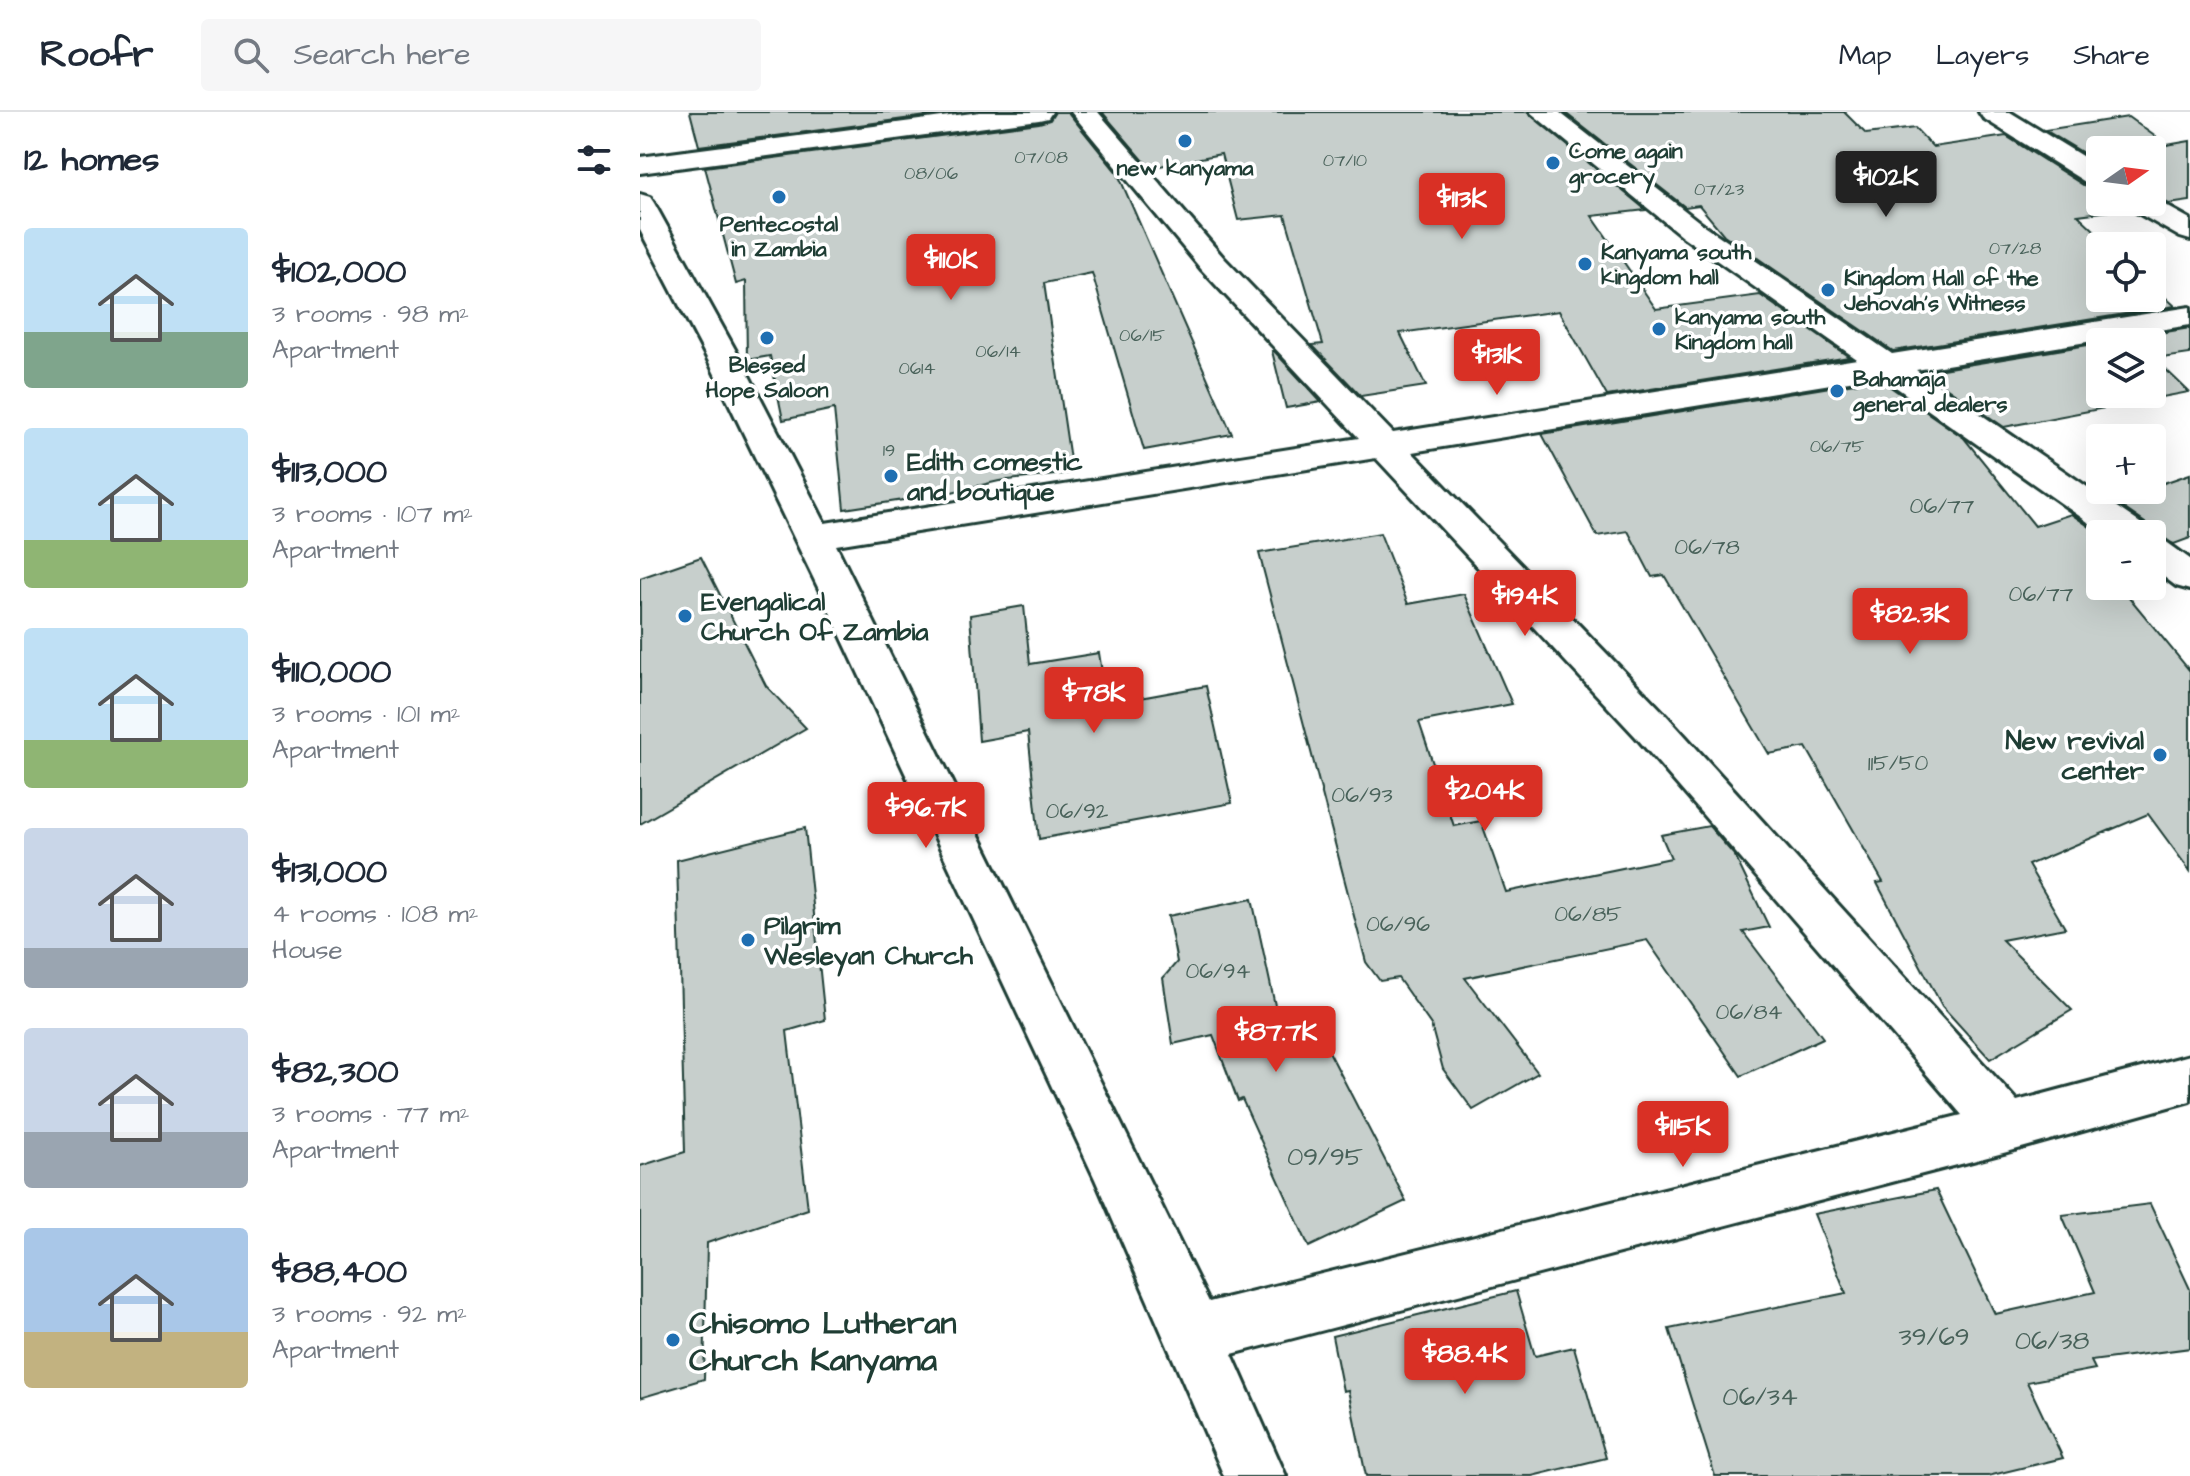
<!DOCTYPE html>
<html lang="en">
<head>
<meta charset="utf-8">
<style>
  :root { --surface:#fff; --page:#f6f6f7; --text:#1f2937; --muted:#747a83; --line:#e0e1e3; --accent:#d93025 }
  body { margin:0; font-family:"Architects Daughter",sans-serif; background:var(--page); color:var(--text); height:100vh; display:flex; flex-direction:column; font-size:30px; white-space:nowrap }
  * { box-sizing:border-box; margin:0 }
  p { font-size:26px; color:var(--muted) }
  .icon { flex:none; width:44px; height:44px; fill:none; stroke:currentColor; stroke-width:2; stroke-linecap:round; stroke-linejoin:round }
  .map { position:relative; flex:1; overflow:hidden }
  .sheet { display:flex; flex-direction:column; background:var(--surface); width:640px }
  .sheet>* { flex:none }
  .needle { width:52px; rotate:76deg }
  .controls { position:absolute; left:1446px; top:24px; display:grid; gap:16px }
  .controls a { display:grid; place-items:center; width:80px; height:80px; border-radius:8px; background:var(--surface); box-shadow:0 8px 32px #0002; font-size:40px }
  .price { position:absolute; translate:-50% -68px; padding:0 18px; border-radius:8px; background:var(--accent); color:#fff; font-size:26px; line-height:52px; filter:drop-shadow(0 2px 4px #0008) }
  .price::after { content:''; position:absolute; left:50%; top:48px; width:24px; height:18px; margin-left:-12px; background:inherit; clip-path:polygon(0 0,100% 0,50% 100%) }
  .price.selected { background:#222; color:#fff }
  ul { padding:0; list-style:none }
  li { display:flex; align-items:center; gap:24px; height:200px; padding:0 24px }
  li span { display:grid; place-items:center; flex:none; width:224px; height:160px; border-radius:8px; color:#555 }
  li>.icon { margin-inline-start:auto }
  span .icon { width:96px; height:96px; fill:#fffc; stroke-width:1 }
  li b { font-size:34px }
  h2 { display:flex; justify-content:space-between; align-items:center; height:96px; padding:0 24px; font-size:34px }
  header { display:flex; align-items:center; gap:48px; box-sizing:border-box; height:112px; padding:0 40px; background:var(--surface); border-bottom:2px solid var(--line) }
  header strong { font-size:38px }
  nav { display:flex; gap:44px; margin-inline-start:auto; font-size:28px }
  .search { width:560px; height:72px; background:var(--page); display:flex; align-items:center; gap:20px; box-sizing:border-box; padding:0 28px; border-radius:8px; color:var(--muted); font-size:30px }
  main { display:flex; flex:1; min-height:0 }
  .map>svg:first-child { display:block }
  .building { fill:#c7cfcc; stroke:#1f3d34; stroke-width:2 }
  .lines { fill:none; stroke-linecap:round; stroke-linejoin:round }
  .street-casing { stroke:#1f3d34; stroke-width:6 }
  .street { fill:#fff; fill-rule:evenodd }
  .poi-dot { fill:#1f6fb2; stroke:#fff; stroke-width:3 }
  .labels { text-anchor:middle; stroke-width:7; stroke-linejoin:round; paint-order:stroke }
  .far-number-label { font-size:18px; fill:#49625a }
  .far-poi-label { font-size:22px; font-weight:bold; fill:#1f3d34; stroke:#fff; text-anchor:start }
  .number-label { font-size:22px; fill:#49625a }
  .poi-label { font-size:26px; font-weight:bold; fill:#1f3d34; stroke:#fff; text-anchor:start }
  .near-number-label { font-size:26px; fill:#49625a }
  .near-poi-label { font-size:32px; font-weight:bold; fill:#1f3d34; stroke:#fff; text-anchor:start }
</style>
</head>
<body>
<header>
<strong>Roofr</strong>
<div class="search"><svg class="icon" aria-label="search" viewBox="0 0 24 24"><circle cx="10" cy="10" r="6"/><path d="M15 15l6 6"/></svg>Search here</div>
<nav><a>Map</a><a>Layers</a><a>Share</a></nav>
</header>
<main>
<section class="sheet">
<h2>12 homes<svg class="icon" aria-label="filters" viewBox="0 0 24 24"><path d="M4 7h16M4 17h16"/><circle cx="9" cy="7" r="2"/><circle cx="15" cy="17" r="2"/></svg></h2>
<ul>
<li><span style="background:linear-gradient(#bfe0f5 65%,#7fa58c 0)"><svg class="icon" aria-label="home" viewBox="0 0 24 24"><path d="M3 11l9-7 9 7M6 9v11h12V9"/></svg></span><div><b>$102,000</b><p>3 rooms · 98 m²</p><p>Apartment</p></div></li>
<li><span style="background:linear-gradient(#bfe0f5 70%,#8fb573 0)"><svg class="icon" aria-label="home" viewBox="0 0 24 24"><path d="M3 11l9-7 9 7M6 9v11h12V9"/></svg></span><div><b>$113,000</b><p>3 rooms · 107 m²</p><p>Apartment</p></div></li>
<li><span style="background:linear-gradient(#bfe0f5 70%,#8fb573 0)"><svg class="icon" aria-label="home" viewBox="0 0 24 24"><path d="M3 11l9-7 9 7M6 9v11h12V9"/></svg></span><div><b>$110,000</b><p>3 rooms · 101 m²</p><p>Apartment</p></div></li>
<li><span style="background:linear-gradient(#c9d6e8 75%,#9aa5b1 0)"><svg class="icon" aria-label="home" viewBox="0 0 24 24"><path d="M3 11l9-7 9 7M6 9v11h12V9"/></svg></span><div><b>$131,000</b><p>4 rooms · 108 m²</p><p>House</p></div></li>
<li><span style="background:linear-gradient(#c9d6e8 65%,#9aa5b1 0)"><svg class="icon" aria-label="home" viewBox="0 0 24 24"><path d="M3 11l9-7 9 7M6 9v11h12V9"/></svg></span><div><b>$82,300</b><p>3 rooms · 77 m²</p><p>Apartment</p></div></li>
<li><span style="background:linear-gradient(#a9c7e8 65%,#c2b280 0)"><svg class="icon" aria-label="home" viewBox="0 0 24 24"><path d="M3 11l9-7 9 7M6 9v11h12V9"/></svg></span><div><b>$88,400</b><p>3 rooms · 92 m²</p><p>Apartment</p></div></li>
</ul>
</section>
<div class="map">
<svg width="1550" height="1364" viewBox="0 0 1550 1364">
  <rect width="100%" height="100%" fill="#fff"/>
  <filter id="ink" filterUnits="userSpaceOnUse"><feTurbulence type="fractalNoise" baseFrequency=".0125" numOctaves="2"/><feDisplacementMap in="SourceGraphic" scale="16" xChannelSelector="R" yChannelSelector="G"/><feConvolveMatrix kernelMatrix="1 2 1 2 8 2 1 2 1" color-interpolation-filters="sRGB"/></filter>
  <g filter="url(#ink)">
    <!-- building -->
    <g class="building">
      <polygon points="50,0 317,0 59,34"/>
      <polygon points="415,0 428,0 478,62 592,322 504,338 452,161 404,171 432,361 359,369 303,382 204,397 194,297 143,308 130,244 107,248 106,169 96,172 65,55 399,11 410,8"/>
      <polygon points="462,0 887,0 1006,98 952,104 1016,197 1120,183 1209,245 967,284 919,199 760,221 786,274 721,284 672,233 683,232 645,103 598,108 581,42 510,56"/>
      <polygon points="924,0 1204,0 1226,22 1275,16 1293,35 1366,24 1448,76 1460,78 1460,90 1482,90 1486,97 1438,103 1471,134 1460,134 1460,186 1512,186 1512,173 1535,194 1253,239 1084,123 1059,93 1045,95"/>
      <polygon points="1488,5 1527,33 1550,29 1550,89 1529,92 1512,83 1512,38 1460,38 1460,51 1405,18"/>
      <polygon points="1550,216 1550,242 1515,247 1549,280 1364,315 1284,260 1460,231 1460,282 1512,282 1512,230 1465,230"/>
      <polygon points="632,239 634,239 681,290 646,296"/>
      <polygon points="1239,267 1324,326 1395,414 1431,402 1460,422 1460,474 1480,474 1550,559 1550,759 1508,702 1388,753 1425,816 1362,828 1432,898 1350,947 1302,894 1237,771 1243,770 1166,635 1129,642 1024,463 1012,465 988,419 957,424 902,322"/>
      <polygon points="1550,362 1550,426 1534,432 1512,423 1505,411 1472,388 1502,378 1512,378 1512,375"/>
      <polygon points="740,421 768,492 824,482 872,592 779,610 814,714 841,709 866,780 1031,746 1021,723 1069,714 1095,744 1129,815 1103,820 1183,926 1101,964 1007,828 825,866 898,961 833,998 803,957 791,913 758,866 740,869 726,850 619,441"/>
      <polygon points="61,445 126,574 166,616 0,712 0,466"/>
      <polygon points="384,494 390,552 459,541 467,592 566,574 592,691 399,727 388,620 339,629 330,503"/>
      <polygon points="165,716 185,908 147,919 168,1097 67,1131 64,1267 0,1286 0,1054 45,1040 37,748"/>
      <polygon points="612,787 644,935 680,922 766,1089 669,1135 602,987 598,989 573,923 533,932 523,866 537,850 528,804"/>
      <polygon points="1296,1078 1355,1202 1455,1180 1422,1103 1510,1092 1550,1177 1550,1236 1451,1249 1455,1257 1387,1270 1423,1346 1348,1364 1075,1364 1029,1217 1206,1181 1174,1102"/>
      <polygon points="876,1179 895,1244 934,1235 966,1346 892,1364 726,1364 708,1278 703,1279 692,1224"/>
    </g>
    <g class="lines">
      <defs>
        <g id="street">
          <polygon points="340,0 412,0 408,6 399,8 0,61 0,45"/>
          <path d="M431,0h27l126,146 169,175 464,-74 -175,-123 -152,-124h29l143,112 190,130 298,-47v18l-274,45 227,155 6,9h-44l-225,-158 -468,76 254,263 351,386 173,-46v46l-183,51 -775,202 54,122h-62l-129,-297 -268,-573 -118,-244 -69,-132v-36l10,3 4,6 88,159 83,161 534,-85 -157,-168zM736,346l260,279 326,378 -753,187 -373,-757z"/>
          <polygon points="1339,0 1370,0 1460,55 1460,75 1450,73 1343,6"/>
          <polygon points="1512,86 1550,107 1550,128 1540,125 1489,96 1485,90 1512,90"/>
          <polygon points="1512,426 1525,429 1550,447 1550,478 1536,474 1512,456"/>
        </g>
      </defs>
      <!-- street casing -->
      <use href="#street" class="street-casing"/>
      <!-- street -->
      <use href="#street" class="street"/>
    </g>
  </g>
  <!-- markers -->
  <g class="poi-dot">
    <circle cx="545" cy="29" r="8"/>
    <circle cx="913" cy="51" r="8"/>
    <circle cx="139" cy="85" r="8"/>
    <circle cx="945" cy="152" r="8"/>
    <circle cx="1188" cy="178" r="8"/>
    <circle cx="1019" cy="217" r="8"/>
    <circle cx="127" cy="226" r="8"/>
    <circle cx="1197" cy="279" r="8"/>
    <circle cx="251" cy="364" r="8"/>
    <circle cx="45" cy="504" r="8"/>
    <circle cx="1520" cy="643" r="8"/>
    <circle cx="108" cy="828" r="8"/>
    <circle cx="33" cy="1228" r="8"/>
  </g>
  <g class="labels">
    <!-- far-number labels -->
    <g class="far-number-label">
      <text x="401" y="51">07/08</text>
      <text x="705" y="54">07/10</text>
      <text x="291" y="67">08/06</text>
      <text x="1079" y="83">07/23</text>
      <text x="1375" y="142">07/28</text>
      <text x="502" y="229">06/15</text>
      <text x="358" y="245">06/14</text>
      <text x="277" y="262">0614</text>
      <text x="1197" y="340">06/75</text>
      <text x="249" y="344">19</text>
    </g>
    <!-- far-poi labels -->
    <g class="far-poi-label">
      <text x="929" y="46">Come again<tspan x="929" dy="25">grocery</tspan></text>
      <text x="545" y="63" text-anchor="middle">new kanyama</text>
      <text x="139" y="119" text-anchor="middle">Pentecostal<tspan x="139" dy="25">in Zambia</tspan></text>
      <text x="961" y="147">Kanyama south<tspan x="961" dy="25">kingdom hall</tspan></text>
      <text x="1204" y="173">Kingdom Hall of the<tspan x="1204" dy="25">Jehovah's Witness</tspan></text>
      <text x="1035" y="212">kanyama south<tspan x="1035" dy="25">Kingdom hall</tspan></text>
      <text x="127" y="260" text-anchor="middle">Blessed<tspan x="127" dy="25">Hope Saloon</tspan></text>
      <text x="1213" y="274">Bahamaja<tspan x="1213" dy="25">general dealers</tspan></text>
    </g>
    <!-- number labels -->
    <g class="number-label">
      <text x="1302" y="401">06/77</text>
      <text x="1067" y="442">06/78</text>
      <text x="1401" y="489">06/77</text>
      <text x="1258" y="658">115/50</text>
      <text x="722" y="690">06/93</text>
      <text x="437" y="706">06/92</text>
      <text x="948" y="809">06/85</text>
      <text x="758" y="819">06/96</text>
      <text x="578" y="866">06/94</text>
      <text x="1109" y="907">06/84</text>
    </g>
    <!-- poi labels -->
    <g class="poi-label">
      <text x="267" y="358">Edith comestic<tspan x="267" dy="30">and boutique</tspan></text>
      <text x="61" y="498">Evengalical<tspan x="61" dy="30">Church Of Zambia</tspan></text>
      <text x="1504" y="637" text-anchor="end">New revival<tspan x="1504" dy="30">center</tspan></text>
      <text x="124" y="822">Pilgrim<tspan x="124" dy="30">Wesleyan Church</tspan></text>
    </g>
    <!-- near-number labels -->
    <g class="near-number-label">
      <text x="685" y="1053">09/95</text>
      <text x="1294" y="1233">39/69</text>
      <text x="1412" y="1237">06/38</text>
      <text x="1120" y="1293">06/34</text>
    </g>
    <!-- near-poi labels -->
    <g class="near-poi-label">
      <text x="49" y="1221">Chisomo Lutheran<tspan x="49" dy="37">Church Kanyama</tspan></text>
    </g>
  </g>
</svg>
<div class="controls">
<a><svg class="needle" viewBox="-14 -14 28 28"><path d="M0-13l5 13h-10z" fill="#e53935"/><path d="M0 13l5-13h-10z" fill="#747a83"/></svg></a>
<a><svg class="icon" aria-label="locate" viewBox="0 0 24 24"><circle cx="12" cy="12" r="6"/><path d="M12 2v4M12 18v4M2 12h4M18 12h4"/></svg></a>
<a><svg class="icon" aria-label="layers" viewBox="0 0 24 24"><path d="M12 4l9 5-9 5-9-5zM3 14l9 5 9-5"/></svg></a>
<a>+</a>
<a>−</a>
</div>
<b class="price selected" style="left:1246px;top:107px">$102K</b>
<b class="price" style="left:822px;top:129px">$113K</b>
<b class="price" style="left:311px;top:190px">$110K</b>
<b class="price" style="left:857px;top:285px">$131K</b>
<b class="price" style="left:885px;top:526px">$194K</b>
<b class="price" style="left:1270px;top:544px">$82.3K</b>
<b class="price" style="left:454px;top:623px">$78K</b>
<b class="price" style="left:845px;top:721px">$204K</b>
<b class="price" style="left:286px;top:738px">$96.7K</b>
<b class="price" style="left:636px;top:962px">$87.7K</b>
<b class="price" style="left:1043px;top:1057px">$115K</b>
<b class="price" style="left:825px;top:1284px">$88.4K</b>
</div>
</main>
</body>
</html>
